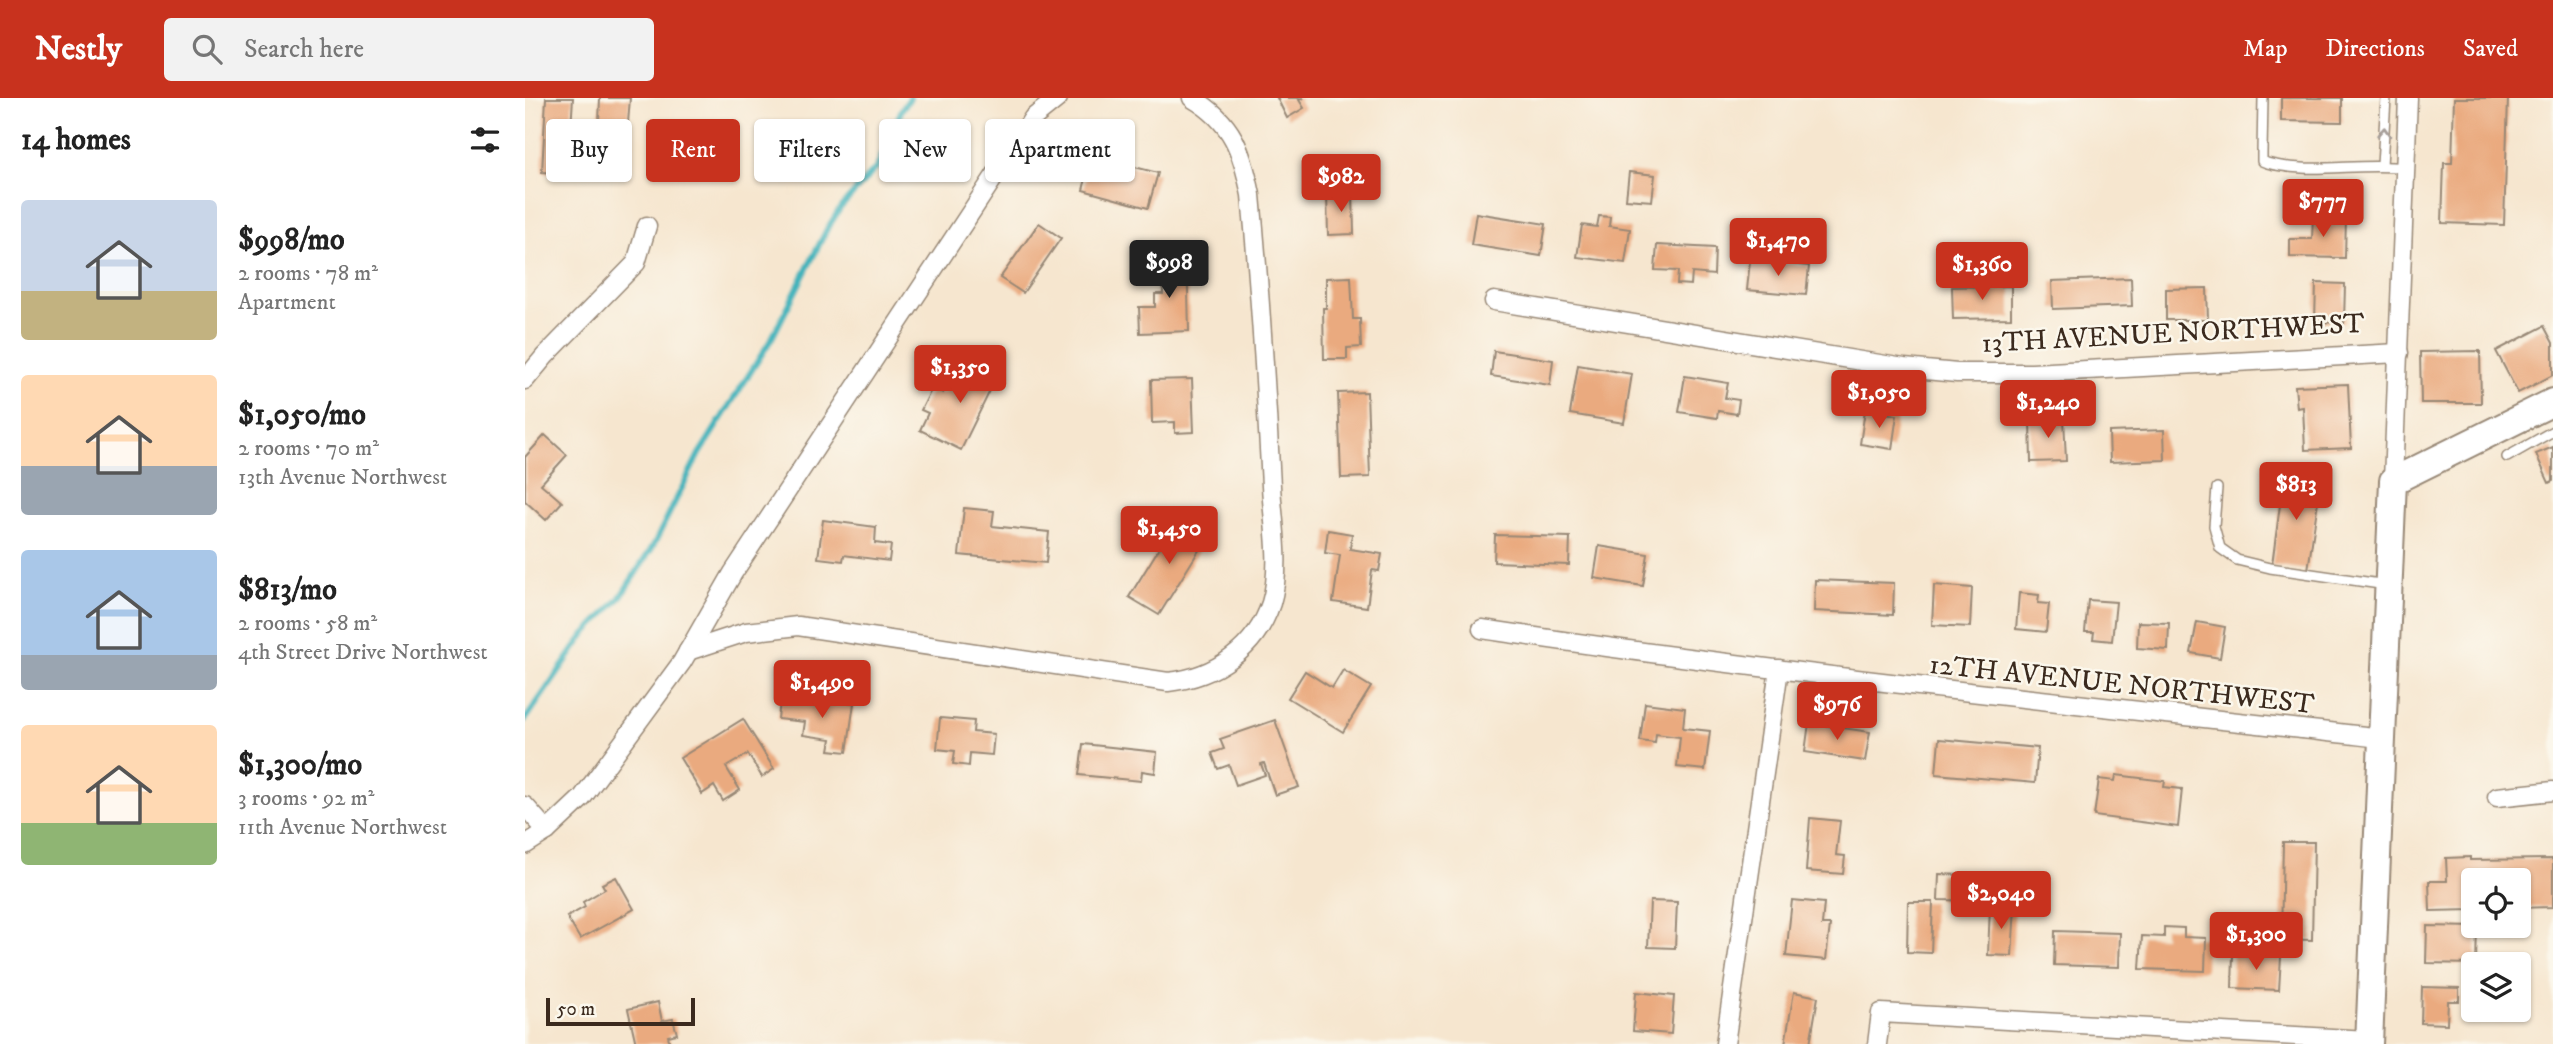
<!DOCTYPE html>
<html lang="en">
<head>
<meta charset="utf-8">
<style>
  :root { --surface:#fff; --page:#f2f2f2; --text:#222; --muted:#767676; --accent:#c8321e }
  body { margin:0; font-family:"IM FELL DW Pica",serif; background:var(--page); color:var(--text); height:100vh; display:flex; flex-direction:column; font-size:26px; white-space:nowrap }
  * { box-sizing:border-box; margin:0 }
  p { font-size:23px; color:var(--muted) }
  .icon { flex:none; width:38px; height:38px; fill:none; stroke:currentColor; stroke-width:2; stroke-linecap:round; stroke-linejoin:round }
  .map { position:relative; flex:1; overflow:hidden }
  .side { display:flex; flex-direction:column; background:var(--surface); width:525px }
  .side>* { flex:none }
  .guide { position:absolute; left:21px; top:21px; width:665px; height:63px; display:flex; gap:14px }
  .tools { position:absolute; left:1936px; top:770px; display:grid; gap:14px }
  .tools a { display:grid; place-items:center; width:70px; height:70px; border-radius:7px; background:var(--surface); box-shadow:0 2px 5px #0004; font-size:35px }
  .scale { position:absolute; left:21px; bottom:18px; width:149px; box-sizing:border-box; padding-left:7px; border:4px solid #3b2a1e; border-top:0; font-size:19px; line-height:24px; white-space:nowrap; color:#3b2a1e; -webkit-text-stroke:5px #fbf7ec; paint-order:stroke }
  .price { position:absolute; translate:-50% -60px; padding:0 16px; border-radius:7px; background:var(--accent); color:#fff; font-size:23px; line-height:46px; filter:drop-shadow(0 2px 4px #0008) }
  .price::after { content:''; position:absolute; left:50%; top:42px; width:21px; height:16px; margin-left:-10px; background:inherit; clip-path:polygon(0 0,100% 0,50% 100%) }
  .price.active { background:#222; color:#fff }
  ul { padding:0; list-style:none }
  li { display:flex; align-items:center; gap:21px; height:175px; padding:0 21px }
  li span { display:grid; place-items:center; flex:none; width:196px; height:140px; border-radius:7px; color:#555 }
  li>.icon { margin-inline-start:auto }
  span .icon { width:84px; height:84px; fill:#fffc; stroke-width:1 }
  li b { font-size:30px }
  h2 { display:flex; justify-content:space-between; align-items:center; height:84px; padding:0 21px; font-size:30px }
  .tag { padding:0 24px; border-radius:7px; background:var(--surface); box-shadow:0 2px 5px #0004; font-size:24px; line-height:63px }
  .tag.active { background:var(--accent); color:#fff }
  header { display:flex; align-items:center; gap:42px; box-sizing:border-box; height:98px; padding:0 35px; background:var(--accent); color:#fff }
  header strong { font-size:33px }
  nav { display:flex; gap:38px; margin-inline-start:auto; font-size:24px }
  .search { width:490px; height:63px; background:var(--page); display:flex; align-items:center; gap:18px; box-sizing:border-box; padding:0 24px; border-radius:7px; color:var(--muted); font-size:26px }
  main { display:flex; flex:1; min-height:0 }
  .map>svg:first-child { display:block }
  .lines { fill:none; stroke-linecap:round; stroke-linejoin:round }
  .stream { stroke:#43b3bb; stroke-width:6 }
  .building { fill:#eaaa7f }
  .service-casing { stroke:#988876; stroke-width:12 }
  .minor-casing { stroke:#988876; stroke-width:21 }
  .secondary-casing { stroke:#988876; stroke-width:30 }
  .service { stroke:#fff; stroke-width:9 }
  .minor { stroke:#fff; stroke-width:18 }
  .secondary { stroke:#fff; stroke-width:26 }
  .oneway { stroke:#a79f9a }
  .labels { text-anchor:middle; stroke-width:5; stroke-linejoin:round; paint-order:stroke }
  .street-label { font-size:28px; fill:#3b2a1e; stroke:#fbf7ec }
</style>
</head>
<body>
<header>
<strong>Nestly</strong>
<div class="search"><svg class="icon" aria-label="search" viewBox="0 0 24 24"><circle cx="10" cy="10" r="6"/><path d="M15 15l6 6"/></svg>Search here</div>
<nav><a>Map</a><a>Directions</a><a>Saved</a></nav>
</header>
<main>
<section class="side">
<h2>14 homes<svg class="icon" aria-label="filters" viewBox="0 0 24 24"><path d="M4 7h16M4 17h16"/><circle cx="9" cy="7" r="2"/><circle cx="15" cy="17" r="2"/></svg></h2>
<ul>
<li><span style="background:linear-gradient(#c9d6e8 65%,#c2b280 0)"><svg class="icon" aria-label="home" viewBox="0 0 24 24"><path d="M3 11l9-7 9 7M6 9v11h12V9"/></svg></span><div><b>$998/mo</b><p>2 rooms · 78 m²</p><p>Apartment</p></div></li>
<li><span style="background:linear-gradient(#ffd9b3 65%,#9aa5b1 0)"><svg class="icon" aria-label="home" viewBox="0 0 24 24"><path d="M3 11l9-7 9 7M6 9v11h12V9"/></svg></span><div><b>$1,050/mo</b><p>2 rooms · 70 m²</p><p>13th Avenue Northwest</p></div></li>
<li><span style="background:linear-gradient(#a9c7e8 75%,#9aa5b1 0)"><svg class="icon" aria-label="home" viewBox="0 0 24 24"><path d="M3 11l9-7 9 7M6 9v11h12V9"/></svg></span><div><b>$813/mo</b><p>2 rooms · 58 m²</p><p>4th Street Drive Northwest</p></div></li>
<li><span style="background:linear-gradient(#ffd9b3 70%,#8fb573 0)"><svg class="icon" aria-label="home" viewBox="0 0 24 24"><path d="M3 11l9-7 9 7M6 9v11h12V9"/></svg></span><div><b>$1,300/mo</b><p>3 rooms · 92 m²</p><p>11th Avenue Northwest</p></div></li>
</ul>
</section>
<div class="map">
<svg width="2028" height="946" viewBox="0 0 2028 946">
  <rect width="100%" height="100%" fill="#fbf7ec"/>
  <filter id="ink" filterUnits="userSpaceOnUse"><feTurbulence type="fractalNoise" baseFrequency=".0143" numOctaves="2"/><feDisplacementMap in="SourceGraphic" scale="14" xChannelSelector="R" yChannelSelector="G"/><feConvolveMatrix kernelMatrix="1 2 1 2 8 2 1 2 1" color-interpolation-filters="sRGB"/></filter>
  <filter id="wash" filterUnits="userSpaceOnUse"><feTurbulence type="fractalNoise" baseFrequency=".00686" numOctaves="4" result="noise"/><feDisplacementMap in="SourceGraphic" scale="28" xChannelSelector="R" yChannelSelector="G"/><feGaussianBlur stdDeviation="1.57" result="paint"/><feColorMatrix in="noise" values="0 0 0 0 0 0 0 0 0 0 0 0 0 0 0 0 0 1.4 0 .05"/><feComposite in="paint" operator="in"/></filter>
  <g filter="url(#wash)">
    <rect width="100%" height="100%" fill="#f6e6cf"/>
    <g class="lines">
      <!-- stream -->
      <polyline class="stream" points="0,622 59,537 94,501 127,450 174,356 247,240 302,131 316,109 352,69 377,11 385,0"/>
    </g>
    <g id="blocks">
      <!-- building -->
      <g class="building">
        <polygon points="21,0 48,0 43,76 17,74"/>
        <polygon points="75,0 105,0 103,25 74,24"/>
        <polygon points="752,0 778,0 774,2 779,10 762,20"/>
        <polygon points="1756,0 1817,0 1817,24 1756,23"/>
        <polygon points="1929,0 1983,0 1979,127 1917,125 1919,65 1927,65"/>
        <polygon points="567,58 633,75 623,110 558,92"/>
        <polygon points="1104,74 1130,77 1127,103 1101,101"/>
        <polygon points="828,94 829,136 803,137 802,95"/>
        <polygon points="951,115 1021,126 1016,158 946,147"/>
        <polygon points="1074,118 1085,119 1084,128 1105,131 1100,165 1052,159 1057,127 1072,129"/>
        <polygon points="1788,118 1821,118 1820,160 1765,159 1765,141 1787,141"/>
        <polygon points="514,125 536,140 498,195 475,180"/>
        <polygon points="1132,147 1190,150 1189,177 1167,175 1166,187 1152,186 1153,173 1130,172"/>
        <polygon points="662,156 664,233 615,235 614,209 630,209 630,196 638,196 637,157"/>
        <polygon points="1225,162 1284,168 1281,197 1222,192"/>
        <polygon points="826,179 828,221 835,221 836,249 822,250 822,261 799,261 798,210 801,210 801,180"/>
        <polygon points="1606,180 1607,208 1528,211 1527,183"/>
        <polygon points="1791,185 1820,186 1819,225 1790,224"/>
        <polygon points="1486,188 1486,220 1428,221 1427,189"/>
        <polygon points="1682,190 1683,222 1641,222 1641,191"/>
        <polygon points="2019,228 2028,245 2028,277 1993,295 1971,253"/>
        <polygon points="969,253 1028,262 1025,287 966,278"/>
        <polygon points="1955,253 1956,305 1896,305 1895,254"/>
        <polygon points="456,256 478,266 436,352 395,332 403,315 396,312 407,290 418,295 423,284 438,292"/>
        <polygon points="1053,267 1107,276 1099,325 1045,316"/>
        <polygon points="1160,278 1203,285 1200,300 1214,302 1212,316 1193,313 1192,320 1154,314"/>
        <polygon points="667,281 669,334 650,335 650,324 627,325 626,282"/>
        <polygon points="1823,286 1826,350 1780,352 1778,309 1772,310 1770,288"/>
        <polygon points="842,294 845,379 816,380 813,295"/>
        <polygon points="1340,312 1372,317 1367,351 1335,346"/>
        <polygon points="1539,320 1541,363 1506,364 1505,321"/>
        <polygon points="1639,332 1640,362 1585,364 1584,334"/>
        <polygon points="20,337 42,357 16,386 37,404 21,422 0,403 0,359"/>
        <polygon points="2028,349 2028,383 2024,385 2011,356"/>
        <polygon points="1759,377 1796,382 1783,472 1747,467"/>
        <polygon points="439,410 469,413 467,428 524,434 521,465 434,457"/>
        <polygon points="654,418 684,436 634,517 604,499"/>
        <polygon points="298,422 351,429 350,445 366,447 364,463 319,457 318,463 293,460"/>
        <polygon points="803,432 827,436 825,451 857,456 854,473 847,472 842,509 808,504 815,457 800,455"/>
        <polygon points="970,437 1045,439 1044,467 969,464"/>
        <polygon points="1074,448 1123,456 1118,488 1069,480"/>
        <polygon points="1290,482 1369,485 1368,517 1289,513"/>
        <polygon points="1409,487 1447,490 1445,529 1407,527"/>
        <polygon points="1494,495 1514,497 1513,505 1524,506 1521,534 1491,531"/>
        <polygon points="1563,502 1591,504 1587,543 1568,541 1569,534 1560,534"/>
        <polygon points="1613,524 1644,525 1643,552 1612,550"/>
        <polygon points="1672,524 1700,529 1695,560 1666,555"/>
        <polygon points="818,572 846,589 818,634 763,600 780,573 807,590"/>
        <polygon points="282,599 329,605 322,654 304,652 306,641 278,637 280,624 253,621 255,603 281,606"/>
        <polygon points="1120,605 1160,610 1158,630 1185,633 1180,672 1152,669 1155,639 1131,636 1130,645 1115,643"/>
        <polygon points="415,620 449,623 448,634 469,636 467,657 445,655 444,668 428,666 430,653 412,651"/>
        <polygon points="218,621 249,671 237,679 223,656 201,669 215,692 198,703 189,688 177,696 155,660"/>
        <polygon points="750,622 774,689 750,697 739,665 736,666 740,677 711,687 704,667 693,671 687,655 699,651 695,641"/>
        <polygon points="1284,625 1345,634 1340,663 1280,654"/>
        <polygon points="1414,641 1513,650 1510,685 1411,676"/>
        <polygon points="558,646 632,654 630,675 617,673 616,683 554,677"/>
        <polygon points="1591,677 1640,683 1639,689 1657,691 1653,729 1569,718 1574,681 1590,683"/>
        <polygon points="1285,720 1315,723 1311,757 1320,758 1318,776 1281,773"/>
        <polygon points="1758,744 1789,744 1787,842 1756,841"/>
        <polygon points="1945,759 1945,762 2028,761 2028,809 1993,810 1993,782 1948,782 1948,812 1905,813 1904,783 1922,783 1921,760"/>
        <polygon points="1414,776 1463,778 1462,803 1413,802"/>
        <polygon points="91,779 109,811 55,841 42,819 60,809 58,804 80,791 77,786"/>
        <polygon points="1267,802 1299,805 1297,827 1305,827 1301,862 1261,858"/>
        <polygon points="1125,803 1152,804 1150,850 1123,849"/>
        <polygon points="1383,804 1408,804 1406,855 1382,854"/>
        <polygon points="1465,808 1490,809 1487,858 1463,857"/>
        <polygon points="1902,828 1952,829 1951,866 1901,865"/>
        <polygon points="1639,829 1659,830 1659,839 1681,840 1680,873 1615,871 1617,838 1639,839"/>
        <polygon points="1530,833 1595,835 1594,869 1529,867"/>
        <polygon points="1708,857 1756,858 1754,892 1707,890"/>
        <polygon points="1897,889 1934,890 1934,903 1923,903 1922,926 1896,925"/>
        <polygon points="1111,894 1149,898 1146,936 1108,933"/>
        <polygon points="1269,894 1293,899 1285,946 1260,946"/>
        <polygon points="133,904 137,923 148,921 152,936 143,938 145,946 111,946 103,911"/>
      </g>
    </g>
  </g>
  <g filter="url(#ink)">
    <use href="#blocks" fill-opacity="0" stroke="#988876" stroke-width="2"/>
    <g class="lines">
      <defs>
        <g id="service">
          <path d="M1738,0l-1,55v8l5,2c44,12 93,-1 138,5"/>
          <polyline points="1857,67 1861,0"/>
          <polyline points="1982,359 2028,333"/>
          <polyline points="1692,390 1689,428 1695,450 1712,462 1745,470 1862,487"/>
        </g>
        <g id="minor">
          <polyline points="969,203 1379,270 1432,275 1507,275 1874,255"/>
          <polyline points="0,282 20,258 111,165 122,128"/>
          <polyline points="1868,383 1883,0"/>
          <path d="M957,531c299,45 600,75 900,109"/>
          <path d="M163,553l58,-19 52,-6 370,56c47,-5 88,-33 103,-79 11,-36 2,-80 0,-117 -5,-97 -11,-194 -20,-291 -9,-44 -18,-73 -59,-97"/>
          <polyline points="1972,699 2028,693"/>
          <polyline points="0,708 22,733"/>
          <polyline points="0,747 22,733 57,700 157,564 208,475 508,20 533,0"/>
          <polyline points="1200,946 1254,571"/>
          <polyline points="1352,946 1356,915 1844,942"/>
        </g>
        <polyline id="secondary" points="1844,946 1868,383 2028,304"/>
      </defs>
      <!-- service casing -->
      <use href="#service" class="service-casing"/>
      <!-- minor casing -->
      <use href="#minor" class="minor-casing"/>
      <!-- secondary casing -->
      <use href="#secondary" class="secondary-casing"/>
      <!-- service -->
      <use href="#service" class="service"/>
      <!-- minor -->
      <use href="#minor" class="minor"/>
      <!-- secondary -->
      <use href="#secondary" class="secondary"/>
    </g>
    <!-- one-way arrows -->
    <defs><path id="oneway-chevron" d="M-2-3.5L2.5 0L-2 3.5" fill="none" stroke-width="1.6" stroke-linecap="round" stroke-linejoin="round" transform="scale(1.75)"/></defs>
    <use class="oneway" href="#oneway-chevron" transform="translate(1859 34) rotate(-87)"/>
  </g>
  <g class="labels">
    <!-- street labels -->
    <g class="street-label">
      <text transform="translate(1648 234) rotate(-3)" y="10">13TH AVENUE NORTHWEST</text>
      <text transform="translate(1597 585) rotate(6)" y="10">12TH AVENUE NORTHWEST</text>
    </g>
  </g>
</svg>
<div class="tools">
<a><svg class="icon" aria-label="locate" viewBox="0 0 24 24"><circle cx="12" cy="12" r="6"/><path d="M12 2v4M12 18v4M2 12h4M18 12h4"/></svg></a>
<a><svg class="icon" aria-label="layers" viewBox="0 0 24 24"><path d="M12 4l9 5-9 5-9-5zM3 14l9 5 9-5"/></svg></a>
</div>
<div class="scale">50 m</div>
<b class="price" style="left:816px;top:116px">$982</b>
<b class="price" style="left:1798px;top:141px">$777</b>
<b class="price" style="left:1253px;top:180px">$1,470</b>
<b class="price active" style="left:644px;top:202px">$998</b>
<b class="price" style="left:1457px;top:204px">$1,360</b>
<b class="price" style="left:435px;top:307px">$1,350</b>
<b class="price" style="left:1354px;top:332px">$1,050</b>
<b class="price" style="left:1523px;top:342px">$1,240</b>
<b class="price" style="left:1771px;top:424px">$813</b>
<b class="price" style="left:644px;top:468px">$1,450</b>
<b class="price" style="left:297px;top:622px">$1,490</b>
<b class="price" style="left:1312px;top:644px">$976</b>
<b class="price" style="left:1476px;top:833px">$2,040</b>
<b class="price" style="left:1731px;top:874px">$1,300</b>
<div class="guide">
<a class="tag">Buy</a>
<a class="tag active">Rent</a>
<a class="tag">Filters</a>
<a class="tag">New</a>
<a class="tag">Apartment</a>
</div>
</div>
</main>
</body>
</html>
